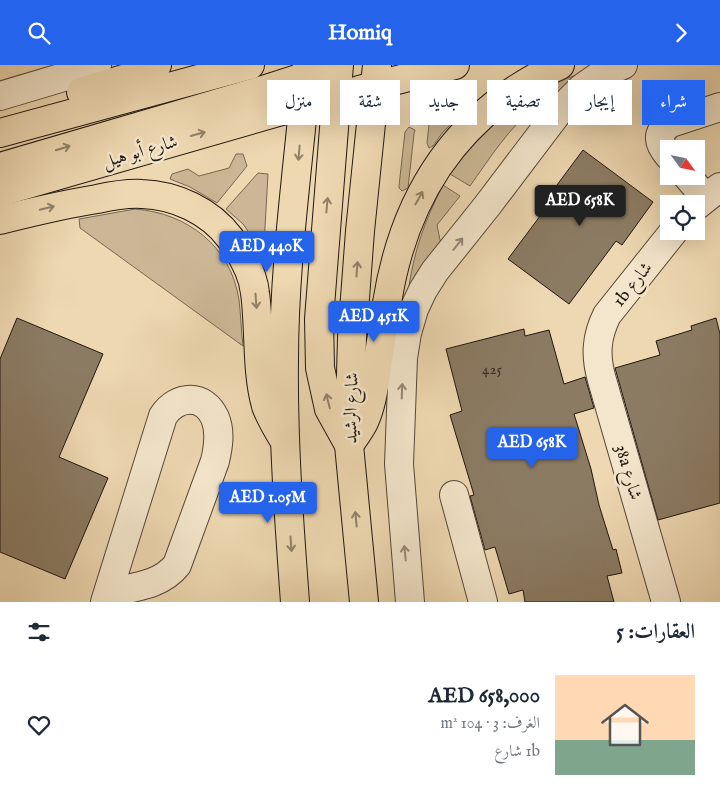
<!DOCTYPE html>
<html lang="ar">
<head>
<meta charset="utf-8">
<style>
  :root { --surface:#fff; --page:#f2f2f3; --text:#1f2937; --muted:#747a83; --line:#e0e1e3; --accent:#2563eb }
  body { margin:0; font-family:"IM FELL English",Amiri,serif; background:var(--page); color:var(--text); direction:rtl; height:100vh; display:flex; flex-direction:column; font-size:19px; white-space:nowrap }
  * { box-sizing:border-box; margin:0 }
  p { font-size:16px; color:var(--muted) }
  .icon { flex:none; width:28px; height:28px; fill:none; stroke:currentColor; stroke-width:2; stroke-linecap:round; stroke-linejoin:round }
  .map { position:relative; height:537px; overflow:hidden; direction:ltr }
  .details { display:flex; flex-direction:column; background:var(--surface); flex:1 }
  .details>* { flex:none }
  .top-card { position:absolute; left:15px; top:15px; width:690px; height:45px; direction:rtl; display:flex; gap:10px }
  .needle { width:32px; rotate:123deg }
  .tools { position:absolute; left:660px; top:75px; display:grid; gap:10px }
  .tools a { display:grid; place-items:center; width:45px; height:45px; border-radius:0px; background:var(--surface); box-shadow:0 5px 20px #0002; font-size:25px }
  .price { position:absolute; translate:-50% -42px; padding:0 11px; border-radius:5px; background:var(--accent); color:#fff; font-size:16px; line-height:32px; filter:drop-shadow(0 1px 2px #0008) }
  .price::after { content:''; position:absolute; left:50%; top:30px; width:15px; height:11px; margin-left:-8px; background:inherit; clip-path:polygon(0 0,100% 0,50% 100%) }
  .price.active { background:#222; color:#fff }
  ul { padding:0; list-style:none }
  li { display:flex; align-items:center; gap:15px; height:125px; padding:0 25px }
  li+li { border-top:1px solid var(--line) }
  li span { display:grid; place-items:center; flex:none; width:140px; height:100px; border-radius:0px; color:#555 }
  li>.icon { margin-inline-start:auto }
  span .icon { width:60px; height:60px; fill:#fffc; stroke-width:1 }
  li b { font-size:21px }
  h2 { display:flex; justify-content:space-between; align-items:center; height:60px; padding:0 25px; font-size:21px }
  .pill { padding:0 18px; border-radius:0px; background:var(--surface); box-shadow:0 5px 20px #0002; font-size:18px; line-height:45px }
  .pill.active { background:var(--accent); color:#fff }
  header { display:flex; justify-content:space-between; align-items:center; height:65px; padding:0 25px; background:var(--accent); color:#fff; font-size:22px; font-weight:700 }
  .map>svg:first-child { display:block }
  .green { fill:#cbb795; stroke:#766752 }
  .building { fill:#8b7b63; stroke:#20170f }
  .lines { fill:none; stroke-linecap:round; stroke-linejoin:round }
  .minor-casing { stroke:#544738; stroke-width:30 }
  .major-casing { stroke:#20170f; stroke-width:30 }
  .minor { stroke:#f4e6cc; stroke-width:28 }
  .major { stroke:#eed8b1; stroke-width:28 }
  .oneway { stroke:#918168 }
  .oneway2 { stroke:#958977 }
  .labels { text-anchor:middle; stroke-width:5; stroke-linejoin:round; paint-order:stroke }
  .number-label { font-size:15px; fill:#3b3024 }
  .street-label { font-size:18px; fill:#20170f; stroke:#f4e6cc }
</style>
</head>
<body>
<header><svg class="icon" aria-label="forward" viewBox="0 0 24 24"><path d="M9 5l7 7-7 7"/></svg>Homiq<svg class="icon" aria-label="search" viewBox="0 0 24 24"><circle cx="10" cy="10" r="6"/><path d="M15 15l6 6"/></svg></header>
<div class="map">
<svg width="720" height="537" viewBox="0 0 720 537">
  <rect width="100%" height="100%" fill="#eed8b1"/>
  <filter id="stains"><feTurbulence type="fractalNoise" baseFrequency=".004" numOctaves="4"/><feColorMatrix values="0 0 0 0 .2 0 0 0 0 .09 0 0 0 0 .02 0 0 0 .5 -.17"/></filter>
  <radialGradient id="worn" r=".72"><stop offset=".6" stop-color="#630" stop-opacity="0"/><stop offset="1" stop-color="#630" stop-opacity=".3"/></radialGradient>
  <!-- green -->
  <g class="green">
    <path d="M579,9l-39,43 -3,-11c-28,21 -47,52 -67,80l-20,-12c34,-46 74,-81 129,-100z"/>
    <polygon points="464,40 463,48 443,67 433,81 429,83 427,78 431,42"/>
    <polygon points="409,62 415,65 414,69 408,123 402,126 399,123 399,121 405,67"/>
    <polygon points="236,89 243,89 247,101 217,138 190,122 170,114 172,109 188,104 199,111 229,103"/>
    <polygon points="258,108 268,109 264,180 260,183 243,159 226,144"/>
    <path d="M443,120l17,11 -23,29 4,20 -33,47c6,-41 16,-70 35,-107z"/>
    <path d="M135,144c52,4 96,37 104,91 2,15 2,31 4,46l-163,-118 -1,-9z"/>
  </g>
  <!-- building -->
  <g class="building">
    <polygon points="583,85 653,137 622,180 616,176 569,239 508,194 555,131 551,128"/>
    <polygon points="17,253 103,289 59,392 108,413 65,514 0,487 0,294"/>
    <polygon points="716,253 720,269 720,438 658,455 615,303 660,290 656,276 692,265 691,261"/>
    <polygon points="524,264 525,271 549,265 564,319 585,312 594,343 574,349 591,404 599,440 613,485 616,484 622,508 607,511 614,537 525,537 523,525 509,529 495,482 485,485 470,431 474,430 450,350 462,346 446,284"/>
  </g>
  <g class="lines">
    <defs>
      <g id="minor">
        <polyline points="0,31 67,11 97,0"/>
        <path d="M669,91c-11,-13 -14,-23 2,-33l49,-16"/>
        <polyline points="687,111 705,132"/>
        <polyline points="696,141 720,122"/>
        <polyline points="454,430 483,537"/>
        <path d="M105,537l58,-186c14,-21 41,-23 52,2 6,14 3,30 0,43l-38,104c-17,21 -44,22 -69,28"/>
        <polyline points="410,537 399,399 403,293 407,268 414,244 423,225 435,206 487,141 559,46 582,23 602,9 623,0"/>
        <path d="M666,537l-64,-222c-7,-24 -6,-43 5,-65l67,-84"/>
      </g>
      <g id="major">
        <path d="M339,0l-20,254 1,49 9,41 20,36c5,-7 11,-15 15,-23 8,-17 10,-36 13,-55 3,-21 7,-42 10,-64 17,-108 71,-191 173,-238"/>
        <polyline points="359,25 455,0"/>
        <polyline points="81,27 130,12 157,0"/>
        <polyline points="0,68 250,0"/>
        <polyline points="0,102 263,25 322,6"/>
        <polyline points="0,127 320,35"/>
        <path d="M0,155c32,-8 64,-16 97,-21 14,-3 30,-6 45,-5 33,1 68,17 88,44 12,16 23,35 25,55 5,37 1,77 11,113 4,11 10,21 16,31"/>
        <path d="M295,537c-6,-81 -12,-162 -11,-242 0,-99 15,-197 23,-295"/>
        <polyline points="364,537 349,380 352,273 360,166 377,0"/>
      </g>
    </defs>
    <!-- minor casing -->
    <use href="#minor" class="minor-casing"/>
    <!-- major casing -->
    <use href="#major" class="major-casing"/>
    <!-- minor -->
    <use href="#minor" class="minor"/>
    <!-- major -->
    <use href="#major" class="major"/>
  </g>
  <!-- one-way arrows -->
  <defs><path id="oneway-shaft" d="M-6 0H5M1.5-3L5.5 0L1.5 3" fill="none" stroke-width="1.6" stroke-linecap="round" stroke-linejoin="round" transform="scale(1.25)"/></defs>
  <g class="oneway">
    <use href="#oneway-shaft" transform="translate(198 69) rotate(-16)"/>
    <use href="#oneway-shaft" transform="translate(63 83) rotate(-17)"/>
    <use href="#oneway-shaft" transform="translate(299 88) rotate(95)"/>
    <use href="#oneway-shaft" transform="translate(419 133) rotate(-61)"/>
    <use href="#oneway-shaft" transform="translate(327 140) rotate(-85)"/>
    <use href="#oneway-shaft" transform="translate(47 143) rotate(-14)"/>
    <use href="#oneway-shaft" transform="translate(357 204) rotate(-86)"/>
    <use href="#oneway-shaft" transform="translate(256 236) rotate(86)"/>
    <use href="#oneway-shaft" transform="translate(328 336) rotate(-104)"/>
    <use href="#oneway-shaft" transform="translate(356 454) rotate(-95)"/>
    <use href="#oneway-shaft" transform="translate(291 479) rotate(86)"/>
  </g>
  <g class="oneway2">
    <use href="#oneway-shaft" transform="translate(458 179) rotate(-52)"/>
    <use href="#oneway-shaft" transform="translate(402 326) rotate(-88)"/>
    <use href="#oneway-shaft" transform="translate(405 488) rotate(-96)"/>
  </g>
  <g class="labels">
    <!-- number labels -->
    <g class="number-label">
      <text x="492" y="309">425</text>
    </g>
    <!-- street labels -->
    <g class="street-label">
      <text transform="translate(140 86) rotate(-16)" y="6">شارع أبو هيل</text>
      <text transform="translate(632 219) rotate(-51)" y="6">1b شارع</text>
      <text transform="translate(351 343) rotate(-89)" y="6">شارع الرشيد</text>
      <text transform="translate(629 407) rotate(74)" y="6">38a شارع</text>
    </g>
  </g>
  <rect width="100%" height="100%" filter="url(#stains)"/>
  <rect width="100%" height="100%" fill="url(#worn)"/>
</svg>
<div class="tools">
<a><svg class="needle" viewBox="-14 -14 28 28"><path d="M0-13l5 13h-10z" fill="#e53935"/><path d="M0 13l5-13h-10z" fill="#747a83"/></svg></a>
<a><svg class="icon" aria-label="locate" viewBox="0 0 24 24"><circle cx="12" cy="12" r="6"/><path d="M12 2v4M12 18v4M2 12h4M18 12h4"/></svg></a>
</div>
<b class="price active" style="left:580px;top:162px">AED 658K</b>
<b class="price" style="left:267px;top:208px">AED 440K</b>
<b class="price" style="left:374px;top:278px">AED 451K</b>
<b class="price" style="left:532px;top:404px">AED 658K</b>
<b class="price" style="left:268px;top:459px">AED 1.05M</b>
<div class="top-card">
<a class="pill active">شراء</a>
<a class="pill">إيجار</a>
<a class="pill">تصفية</a>
<a class="pill">جديد</a>
<a class="pill">شقة</a>
<a class="pill">منزل</a>
</div>
</div>
<section class="details">
<h2>العقارات: 5<svg class="icon" aria-label="filters" viewBox="0 0 24 24"><path d="M4 7h16M4 17h16"/><circle cx="9" cy="7" r="2"/><circle cx="15" cy="17" r="2"/></svg></h2>
<ul>
<li><span style="background:linear-gradient(#ffd9b3 65%,#7fa58c 0)"><svg class="icon" aria-label="home" viewBox="0 0 24 24"><path d="M3 11l9-7 9 7M6 9v11h12V9"/></svg></span><div><b>AED 658,000</b><p>الغرف: 3 · 104 m²</p><p>1b شارع</p></div><svg class="icon" aria-label="heart" viewBox="0 0 24 24"><path d="M12 20l-8-8c-3-5 5-10 8-4 3-6 11-1 8 4z"/></svg></li>
</ul>
</section>
</body>
</html>
